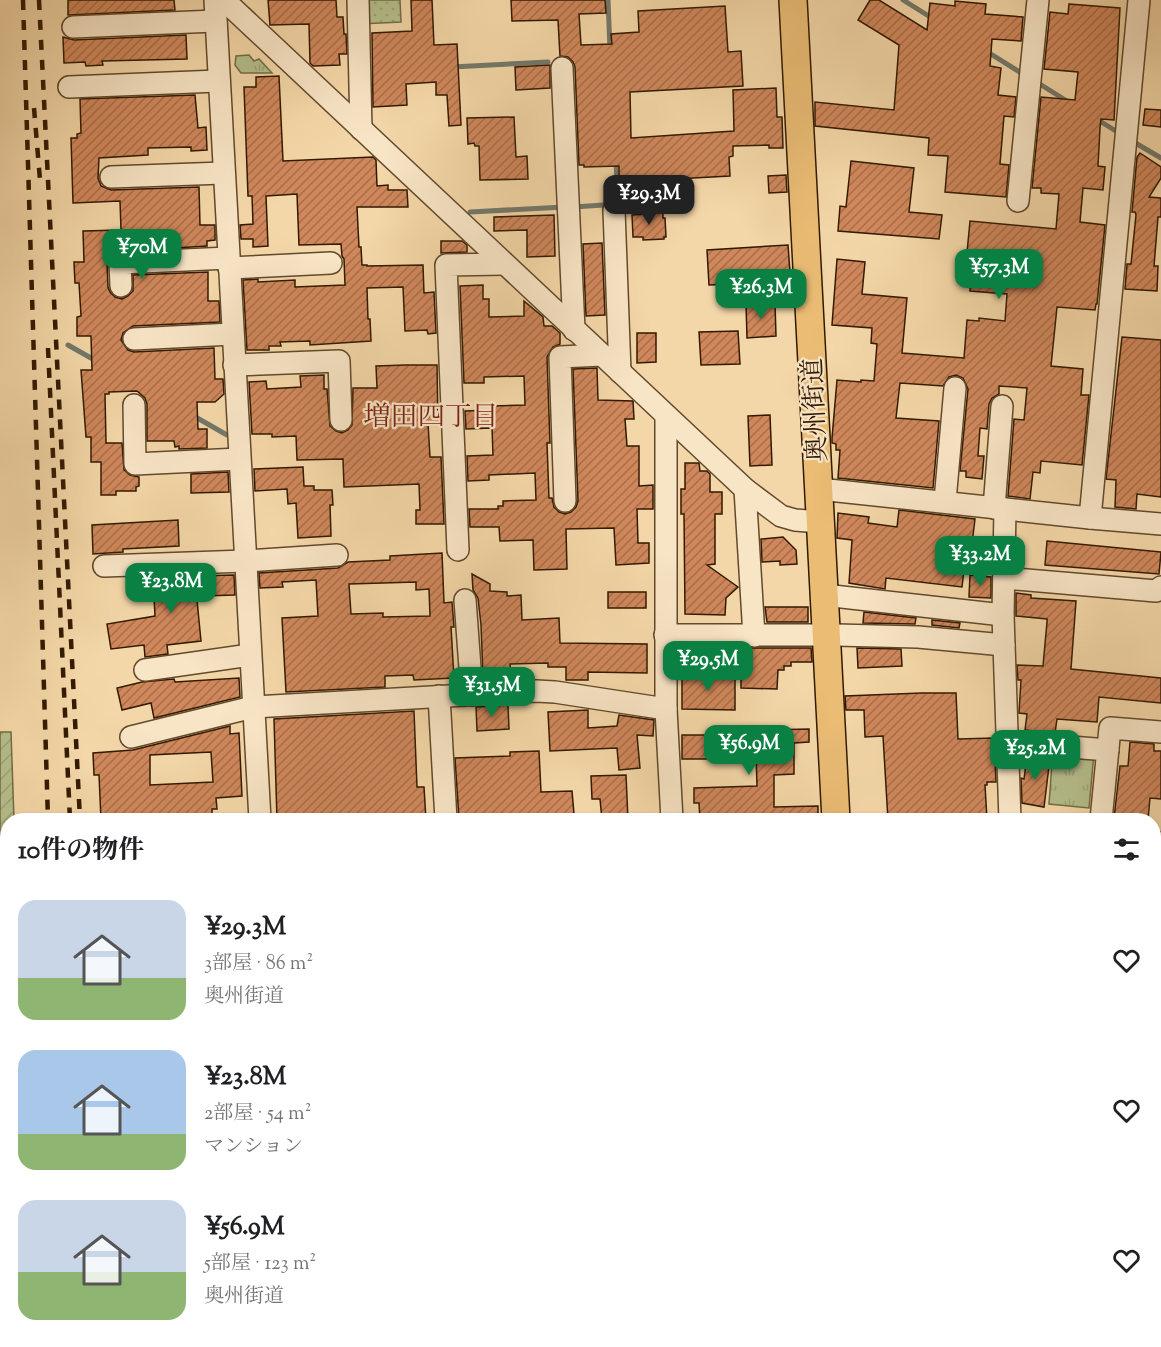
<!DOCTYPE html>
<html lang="ja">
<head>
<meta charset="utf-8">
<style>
  :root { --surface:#fff; --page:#f6f6f6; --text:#202124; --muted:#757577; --accent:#0b8043 }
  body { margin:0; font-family:"Sorts Mill Goudy","Noto Serif JP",serif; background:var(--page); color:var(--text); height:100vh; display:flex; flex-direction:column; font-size:22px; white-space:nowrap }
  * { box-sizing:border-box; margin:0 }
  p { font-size:20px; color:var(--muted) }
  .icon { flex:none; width:33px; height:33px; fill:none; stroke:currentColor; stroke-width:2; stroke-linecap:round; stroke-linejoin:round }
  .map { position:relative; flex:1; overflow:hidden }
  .sheet { position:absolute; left:0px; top:813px; width:1161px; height:534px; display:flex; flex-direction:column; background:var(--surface); border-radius:24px 24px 0 0; box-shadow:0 2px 4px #0004 }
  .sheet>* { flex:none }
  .price { position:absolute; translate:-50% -51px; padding:0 14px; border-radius:12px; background:var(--accent); color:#fff; font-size:20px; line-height:39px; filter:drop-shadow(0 2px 3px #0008) }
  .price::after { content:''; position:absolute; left:50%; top:36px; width:18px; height:14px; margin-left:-9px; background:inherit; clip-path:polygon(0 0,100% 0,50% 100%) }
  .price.active { background:#222; color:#fff }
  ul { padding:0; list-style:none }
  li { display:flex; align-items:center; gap:18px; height:150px; padding:0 18px }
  li span { display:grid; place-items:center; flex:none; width:168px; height:120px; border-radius:18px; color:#555 }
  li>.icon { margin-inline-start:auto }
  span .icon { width:72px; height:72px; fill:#fffc; stroke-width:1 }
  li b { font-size:26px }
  h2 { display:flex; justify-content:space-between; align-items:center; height:72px; padding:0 18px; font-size:26px }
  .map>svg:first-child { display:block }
  .grass { fill:url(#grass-dots); stroke:#746c46; stroke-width:1.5 }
  .park { fill:url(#park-tufts); stroke:#746c46; stroke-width:1.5 }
  .garden { fill:url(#garden-furrows); stroke:#746c46; stroke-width:1.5 }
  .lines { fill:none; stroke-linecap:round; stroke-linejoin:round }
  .stream { stroke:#73786b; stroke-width:5 }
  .building { fill:url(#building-hatch); stroke:#321a01; stroke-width:1.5; fill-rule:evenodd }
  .minor-casing { stroke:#62492b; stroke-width:24 }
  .major-casing { stroke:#321a01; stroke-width:30 }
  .minor { stroke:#f8e5c6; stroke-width:21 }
  .major { stroke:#eabc74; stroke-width:27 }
  .rail { stroke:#321a01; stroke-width:4.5; stroke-dasharray:10 10; stroke-linecap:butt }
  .labels { text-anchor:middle; stroke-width:4.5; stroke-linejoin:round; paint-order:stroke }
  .street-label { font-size:26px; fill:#321a01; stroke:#f8e5c6 }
  .neighbourhood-label { font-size:27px; fill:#7a1f14; stroke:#f8e5c6 }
</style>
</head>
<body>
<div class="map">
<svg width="1161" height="1347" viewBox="0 0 1161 1347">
  <defs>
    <pattern id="grass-dots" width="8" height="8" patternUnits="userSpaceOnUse" patternTransform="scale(1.5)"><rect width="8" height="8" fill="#b5bf8c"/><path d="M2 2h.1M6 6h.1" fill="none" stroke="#9ca477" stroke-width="1.8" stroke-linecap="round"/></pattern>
    <pattern id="park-tufts" width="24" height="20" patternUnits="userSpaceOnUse" patternTransform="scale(1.5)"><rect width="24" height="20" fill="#b5bf8c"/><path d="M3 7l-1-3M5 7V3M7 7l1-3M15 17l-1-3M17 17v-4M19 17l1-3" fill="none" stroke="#9ca477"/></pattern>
    <pattern id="garden-furrows" width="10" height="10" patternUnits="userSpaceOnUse" patternTransform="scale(1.5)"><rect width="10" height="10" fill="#b5bf8c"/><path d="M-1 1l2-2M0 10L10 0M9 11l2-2" fill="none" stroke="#9ca477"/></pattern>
    <pattern id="building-hatch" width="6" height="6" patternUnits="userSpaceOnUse" patternTransform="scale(1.5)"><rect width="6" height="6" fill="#cf875b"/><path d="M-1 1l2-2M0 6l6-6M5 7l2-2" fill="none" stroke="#a96e49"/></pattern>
  </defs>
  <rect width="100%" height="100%" fill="#f4d7a8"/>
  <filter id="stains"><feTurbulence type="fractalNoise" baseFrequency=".00333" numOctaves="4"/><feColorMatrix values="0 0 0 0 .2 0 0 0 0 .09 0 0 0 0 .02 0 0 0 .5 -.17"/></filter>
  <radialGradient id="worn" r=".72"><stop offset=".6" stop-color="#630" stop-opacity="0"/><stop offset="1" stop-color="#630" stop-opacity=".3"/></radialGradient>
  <!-- grass -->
  <polygon class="grass" points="357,0 400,0 401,22 359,24"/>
  <!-- park -->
  <g class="park">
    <polygon points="249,55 254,61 259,59 272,73 241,73 235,65 236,56"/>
    <polygon points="1053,749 1094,753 1089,808 1049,804"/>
  </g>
  <!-- garden -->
  <polygon class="garden" points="0,732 11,732 14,820 8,820 7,930 0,930"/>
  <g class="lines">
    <!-- stream -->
    <g class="stream">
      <polyline points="608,0 610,49"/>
      <polyline points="903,0 935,20"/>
      <polyline points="986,51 1026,76"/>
      <polyline points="452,67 548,62"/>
      <polyline points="1035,81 1070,103"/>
      <polyline points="1095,118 1119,133"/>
      <polyline points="1132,141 1161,158"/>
      <polyline points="574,207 618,204 616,160"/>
      <polyline points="470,212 564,207"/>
      <polyline points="68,345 98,362"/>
      <polyline points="192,415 227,435"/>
    </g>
  </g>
  <!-- building -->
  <g class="building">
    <polygon points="68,0 174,0 175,10 68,15"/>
    <polygon points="268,0 336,0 337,17 343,17 344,34 346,34 347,54 339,54 340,65 313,66 310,63 309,24 270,25"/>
    <polygon points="411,0 432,0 434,45 457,44 461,125 449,126 447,95 436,95 436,82 406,84 407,105 373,107 372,33 412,31"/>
    <polygon points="511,0 605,0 606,13 579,14 581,45 612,44 611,34 639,32 638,11 725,6 728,52 741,51 743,86 630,92 631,138 734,131 733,90 776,88 777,117 782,117 783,148 769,148 769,145 733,146 733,156 729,157 730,176 619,182 619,166 584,167 584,165 579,165 575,67 573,62 568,57 560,56 558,20 512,21"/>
    <polygon points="870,0 879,0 927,30 930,3 955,6 955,1 986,4 985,14 1023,17 1021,41 992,39 990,66 1001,68 998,95 1016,97 1014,117 1004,116 1000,164 1009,165 1006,197 945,192 948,156 928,155 929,138 815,126 815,102 894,110 899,45 858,20"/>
    <polygon points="1069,4 1120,8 1114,120 1101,119 1100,128 1098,166 1105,167 1103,190 1083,188 1080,222 1105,225 1097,304 1096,304 1095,310 1057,307 1051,366 1083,369 1081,395 1089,395 1082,465 1041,461 1040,473 1033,472 1030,499 1008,496 1014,419 1024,420 1027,388 999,386 999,394 992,398 989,404 987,429 980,428 978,456 984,456 982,479 966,477 966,471 960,471 968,389 963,378 956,375 949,377 943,386 900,383 896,418 939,421 933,488 838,478 840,450 836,450 836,444 832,443 832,438 837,380 861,382 861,380 874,381 877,344 871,343 872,328 832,325 837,259 865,262 862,294 907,298 902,353 964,358 967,320 979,321 979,318 1005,321 1007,294 970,291 970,285 964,284 970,221 1056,229 1059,194 1041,193 1041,188 1032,188 1041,97 1075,100 1078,72 1044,69 1050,12 1068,14"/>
    <polygon points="186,35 187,59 102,61 103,65 86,66 85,62 64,63 63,37 74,40"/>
    <polygon points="550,65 550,88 516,90 515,67"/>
    <polygon points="279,76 283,161 373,157 376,160 377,186 388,185 388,190 407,190 408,207 357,207 359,247 361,247 362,265 367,265 367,266 423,265 424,293 434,292 436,333 428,334 427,330 405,331 403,287 367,288 368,319 370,319 371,341 310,345 310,341 280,342 281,346 269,346 269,350 247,350 243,280 258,279 258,282 295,280 295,287 345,285 344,259 342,256 341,244 299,245 297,194 266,196 268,246 253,247 253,239 241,239 240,225 253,224 252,196 248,196 244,87 256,87 256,77"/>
    <polygon points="195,95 198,128 206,127 207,150 191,151 191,147 148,148 148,155 99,158 98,178 101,186 111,190 199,187 200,225 215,225 215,240 207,241 207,246 114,252 109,257 107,263 108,287 110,292 115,297 122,299 128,296 133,291 133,275 208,272 208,301 219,301 220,322 133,326 123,333 121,340 128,350 134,352 214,348 215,379 223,379 224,394 215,402 197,402 198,429 207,429 207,448 179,449 179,446 175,447 174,441 147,441 147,404 145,398 137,391 109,392 109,394 105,394 106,443 122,443 124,470 130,475 139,477 139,486 136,487 136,491 116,491 116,495 101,495 101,462 91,462 91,437 86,437 81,370 92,370 91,336 77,336 77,317 81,316 79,283 75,283 74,262 84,262 83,231 121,230 120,201 73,203 71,138 77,138 77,134 81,133 80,99"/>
    <polygon points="1145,109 1161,110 1161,127 1143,125"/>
    <polygon points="514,117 516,157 527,156 528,179 480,180 479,146 475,146 474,143 468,144 467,118"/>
    <polygon points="1140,153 1161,167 1161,178 1149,197 1161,198 1161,217 1158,217 1154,266 1158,266 1157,291 1125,289 1127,264 1131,264 1136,215 1135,212 1132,212 1137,157"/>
    <polygon points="851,161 914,168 909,212 942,215 939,239 838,231 840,206 846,207"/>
    <polygon points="786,175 787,192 769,193 768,176"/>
    <polygon points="663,213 663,218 665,218 666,237 664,237 664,239 643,240 643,237 633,237 632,215"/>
    <polygon points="554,215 555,256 527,257 527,230 494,231 494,217"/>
    <polygon points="441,241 462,241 467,245 467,252 441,253"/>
    <polygon points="602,243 605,315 586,316 583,244"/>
    <polygon points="788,245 790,272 735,275 735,284 709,285 707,250"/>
    <polygon points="483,285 483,299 489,299 489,317 524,316 524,301 543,317 544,326 552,326 560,333 560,344 553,347 547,357 550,443 547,443 549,498 552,498 554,507 559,512 565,514 571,512 576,507 578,501 573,369 597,368 598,400 633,401 634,419 625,419 627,446 639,446 639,486 653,485 653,509 637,509 638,543 649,543 649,563 616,565 614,528 566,529 567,569 534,570 533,540 500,541 499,527 470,527 469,509 498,509 498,506 503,506 503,501 536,500 535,473 489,475 489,480 468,481 467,456 493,455 492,428 466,429 465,411 491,410 491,406 525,405 524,376 484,377 484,383 464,383 460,286"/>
    <polygon points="775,303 776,336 747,338 746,304"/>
    <polygon points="738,331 740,364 701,365 699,332"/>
    <polygon points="637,333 656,333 656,362 637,363"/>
    <polygon points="1122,337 1161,340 1161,497 1137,494 1136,509 1115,507 1116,480 1106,479"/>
    <polygon points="406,365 437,365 438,423 428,423 430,457 441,457 444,524 416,524 416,510 420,510 419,484 344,487 343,459 297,460 296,436 272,437 272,434 252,434 249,382 266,381 267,389 301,387 300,376 324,375 324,389 327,389 330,426 336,431 342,433 348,430 352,425 353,388 377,388 376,366"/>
    <polygon points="770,415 772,465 750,466 748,416"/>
    <polygon points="685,463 699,463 700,471 707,471 710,474 710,492 722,492 722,514 715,514 715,564 707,565 738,587 726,598 725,615 685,614 684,514 681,514 681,489 685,489"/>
    <polygon points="303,467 304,486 314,486 314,490 332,490 333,505 330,505 331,536 298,538 296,503 288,504 287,489 255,491 254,469"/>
    <polygon points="228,472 229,492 191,493 191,474"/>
    <polygon points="899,510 975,519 972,544 967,544 962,587 886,578 885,589 849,583 852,540 837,538 838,513 869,517 868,523 897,527"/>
    <polygon points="178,520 179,546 123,549 123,552 93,554 92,525"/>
    <polygon points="783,537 796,550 797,564 780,565 780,561 762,562 761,539"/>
    <polygon points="1047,541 1161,552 1159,574 1045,565"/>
    <path d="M442,553l2,50 8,-1 2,25h-3l3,51 -40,2 -1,-5 -28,1v11l-99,5 -4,-74 36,-2 -2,-36 -34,2 1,5 -23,1 -1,-15 79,-5 10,-6 42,-2v-4zM416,582v8l13,-1 1,27 -47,1v-4l-32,1 -2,-30z"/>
    <polygon points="472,574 490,584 490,591 507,592 507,596 521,595 522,620 559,618 560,643 647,644 647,673 588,672 588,680 566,680 566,667 548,667 548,663 510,664 511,675 483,676 481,625 478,598 473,590"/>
    <polygon points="234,575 235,595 201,596 201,600 197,600 201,641 167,645 168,654 145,657 144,645 111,649 107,624 155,616 153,577"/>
    <polygon points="970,575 991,577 991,598 969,597"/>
    <rect x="608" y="592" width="38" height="16"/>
    <polygon points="1016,593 1031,595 1031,598 1076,601 1071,669 1161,678 1161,703 1099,697 1097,722 1057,719 1055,733 1025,730 1027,714 1019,713 1021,680 1018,680 1017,665 1043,666 1047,622 1047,619 1016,616"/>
    <polygon points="765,607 808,607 808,622 767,622"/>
    <polygon points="864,612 916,618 915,624 863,623"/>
    <polygon points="932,620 960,623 959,628 932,625"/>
    <polygon points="741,648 811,648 812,662 791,662 791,666 784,666 784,670 778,670 777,689 741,688"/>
    <polygon points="857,648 901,649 902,666 858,668"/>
    <polygon points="682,675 735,676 735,710 682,709"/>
    <polygon points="239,678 240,697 154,718 151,703 122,710 117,688 142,682 174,679 175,682"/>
    <polygon points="922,693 956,693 958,739 994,738 996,782 987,782 987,785 985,785 987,820 888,820 883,736 865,737 864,710 846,710 845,696"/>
    <polygon points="508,705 509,729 477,731 476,707"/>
    <polygon points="588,710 588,728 617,726 619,715 654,720 653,736 637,735 640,768 619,770 617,748 550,751 548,712"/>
    <polygon points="414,711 417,787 424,787 426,820 277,820 274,719"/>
    <path d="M230,726v8l9,-1 3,63 -26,2 1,11h-5v5l-3,1v5h-108l-2,-45h-5l-1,-22 40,-3zM211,752l2,30 -63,3v-30z"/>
    <polygon points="809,729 809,742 794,743 794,774 774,775 774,807 818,806 818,820 700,820 699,803 694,803 694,788 757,786 756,754 718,755 718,759 682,759 682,735 768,735 768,730"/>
    <polygon points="1130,742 1154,744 1154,751 1161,751 1161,799 1150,798 1148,820 1121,820 1114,818 1120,766 1128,766"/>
    <polygon points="539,751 541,792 572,791 574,814 491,820 491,817 459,819 455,758 510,756 510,752"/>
    <polygon points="1027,756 1050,758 1044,807 1022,803 1021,778 1024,779"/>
    <polygon points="626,775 628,820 602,820 600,799 592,799 591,776"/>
  </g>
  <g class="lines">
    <defs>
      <g id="minor">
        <polyline points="215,0 260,820"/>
        <polyline points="224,0 745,489 781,516 795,520 820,522"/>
        <polyline points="358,0 361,129"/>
        <polyline points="73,27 215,21"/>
        <polyline points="562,68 574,330"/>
        <polyline points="69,87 218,81"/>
        <polyline points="111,177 223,173"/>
        <polyline points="1018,201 1038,0"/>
        <polyline points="614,210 620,372"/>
        <polyline points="229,268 331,263"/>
        <polyline points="121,286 120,263 228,258"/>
        <polyline points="134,339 232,334"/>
        <polyline points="234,365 339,361 341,420"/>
        <polyline points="134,405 135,464 239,459"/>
        <polyline points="666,416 666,709 672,820"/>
        <polyline points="745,489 754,636"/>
        <polyline points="819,489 1090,518 1161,524"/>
        <polyline points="565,501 560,357 602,355"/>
        <polyline points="945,501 955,388"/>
        <polyline points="994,508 1002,406"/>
        <polyline points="1005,509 1003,615 1010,820"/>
        <polyline points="1090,518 1139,0"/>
        <polyline points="458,550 446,265 504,264"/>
        <polyline points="104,566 245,561 337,555"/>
        <polyline points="1004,578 1156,591 1161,587"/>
        <polyline points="824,595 1003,615"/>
        <polyline points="465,600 472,695"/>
        <polyline points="665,635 836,635 918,637 1004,645"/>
        <polyline points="145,670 250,655"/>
        <polyline points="439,696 446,820"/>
        <polyline points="131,737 253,707 536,691 555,692 666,709"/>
        <polyline points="1008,742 1108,750"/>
        <polyline points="1101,820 1110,728 1161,732"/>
        <polyline points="1154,842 1161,843"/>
        <polyline points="1154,1018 1161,1021"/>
        <polyline points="664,1340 698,1347 757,1347"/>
        <polyline points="157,1347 158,1340"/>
        <polyline points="427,1347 429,1340"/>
        <polyline points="633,1347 633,1340"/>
        <polyline points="1086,1347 1088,1340"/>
      </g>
      <g id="major">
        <polyline points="793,0 836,820"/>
        <polyline points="1154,966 1161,966"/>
        <polyline points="1154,986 1161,986"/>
        <polyline points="868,1340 869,1347"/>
      </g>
    </defs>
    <!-- minor casing -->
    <use href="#minor" class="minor-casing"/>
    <!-- major casing -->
    <use href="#major" class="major-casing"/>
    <!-- minor -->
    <use href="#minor" class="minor"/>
    <!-- major -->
    <use href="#major" class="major"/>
    <!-- rail -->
    <g class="rail">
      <polyline points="23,0 48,820"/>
      <polyline points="39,0 80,820"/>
      <polyline points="34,108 40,180"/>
      <polyline points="48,348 70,820"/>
      <polyline points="74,1340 74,1347"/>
      <polyline points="91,1340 92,1347"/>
      <polyline points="107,1340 107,1347"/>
    </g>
  </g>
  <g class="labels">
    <!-- street labels -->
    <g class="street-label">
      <text transform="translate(814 410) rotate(-93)" y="9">奥州街道</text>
    </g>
    <!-- neighbourhood labels -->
    <g class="neighbourhood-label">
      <text x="431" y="425">増田四丁目</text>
    </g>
  </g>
  <rect width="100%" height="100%" filter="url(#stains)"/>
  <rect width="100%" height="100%" fill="url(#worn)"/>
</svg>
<b class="price active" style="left:649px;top:226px">¥29.3M</b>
<b class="price" style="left:142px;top:280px">¥70M</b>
<b class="price" style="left:999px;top:300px">¥57.3M</b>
<b class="price" style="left:761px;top:320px">¥26.3M</b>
<b class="price" style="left:980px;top:587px">¥33.2M</b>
<b class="price" style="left:171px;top:614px">¥23.8M</b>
<b class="price" style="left:708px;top:692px">¥29.5M</b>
<b class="price" style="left:492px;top:718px">¥31.5M</b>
<b class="price" style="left:749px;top:776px">¥56.9M</b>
<b class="price" style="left:1035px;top:781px">¥25.2M</b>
<section class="sheet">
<h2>10件の物件<svg class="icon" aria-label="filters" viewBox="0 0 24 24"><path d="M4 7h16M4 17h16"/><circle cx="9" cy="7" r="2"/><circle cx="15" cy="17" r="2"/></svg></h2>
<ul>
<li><span style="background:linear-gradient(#c9d6e8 65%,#8fb573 0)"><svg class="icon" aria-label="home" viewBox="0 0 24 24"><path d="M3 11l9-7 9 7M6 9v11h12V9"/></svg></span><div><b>¥29.3M</b><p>3部屋 · 86 m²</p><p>奥州街道</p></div><svg class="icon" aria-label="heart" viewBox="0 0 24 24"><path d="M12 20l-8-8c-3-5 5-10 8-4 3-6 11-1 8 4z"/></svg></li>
<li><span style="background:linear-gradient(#a9c7e8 70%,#8fb573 0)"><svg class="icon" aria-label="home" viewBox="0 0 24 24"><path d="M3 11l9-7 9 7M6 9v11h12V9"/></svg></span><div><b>¥23.8M</b><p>2部屋 · 54 m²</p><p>マンション</p></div><svg class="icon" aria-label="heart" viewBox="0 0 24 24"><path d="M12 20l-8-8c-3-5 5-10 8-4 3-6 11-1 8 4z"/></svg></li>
<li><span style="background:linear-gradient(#c9d6e8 60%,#8fb573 0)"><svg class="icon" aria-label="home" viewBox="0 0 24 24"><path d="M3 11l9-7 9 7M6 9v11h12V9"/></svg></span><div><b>¥56.9M</b><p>5部屋 · 123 m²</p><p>奥州街道</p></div><svg class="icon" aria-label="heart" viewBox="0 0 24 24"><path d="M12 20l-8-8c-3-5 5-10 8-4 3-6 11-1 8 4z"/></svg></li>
</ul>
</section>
</div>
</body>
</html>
